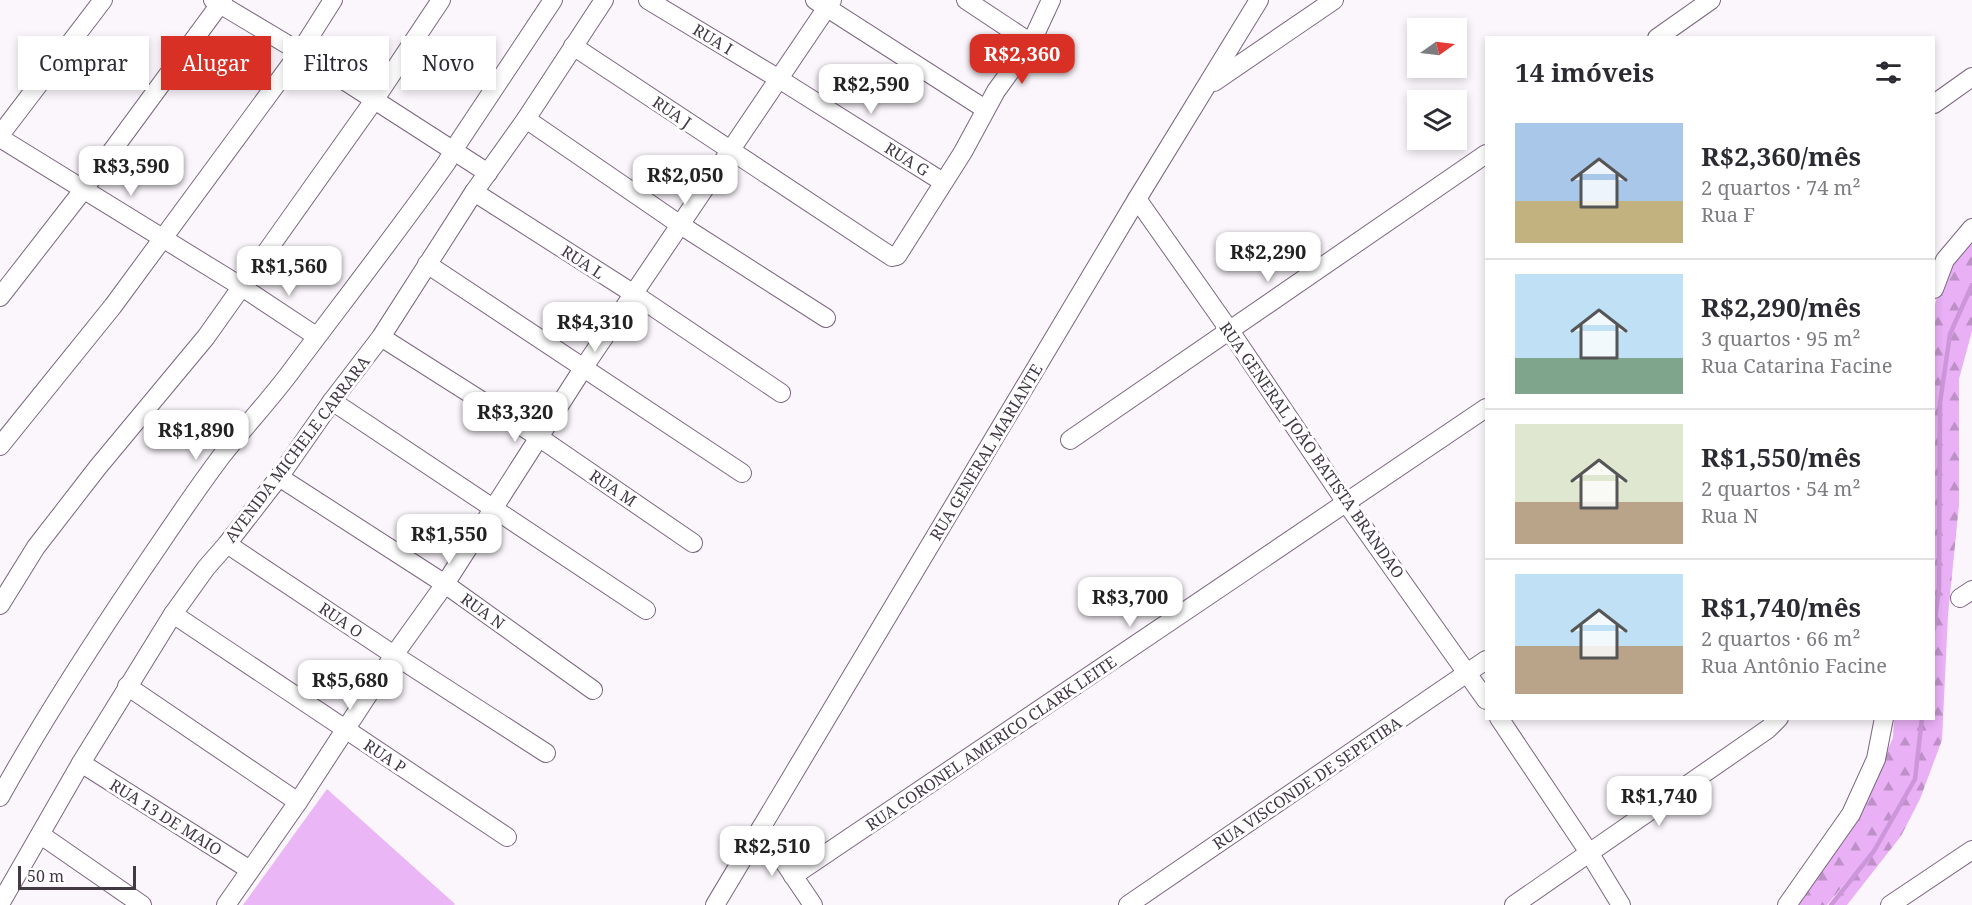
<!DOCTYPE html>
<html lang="pt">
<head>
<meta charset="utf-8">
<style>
  :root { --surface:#fff; --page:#f2f2f3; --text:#2b2b33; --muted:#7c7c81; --line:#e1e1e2; --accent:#d93025 }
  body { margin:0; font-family:"Noto Serif",serif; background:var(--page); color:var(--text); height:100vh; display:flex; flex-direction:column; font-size:22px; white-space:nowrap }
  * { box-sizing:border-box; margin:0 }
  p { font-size:20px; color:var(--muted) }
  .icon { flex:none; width:33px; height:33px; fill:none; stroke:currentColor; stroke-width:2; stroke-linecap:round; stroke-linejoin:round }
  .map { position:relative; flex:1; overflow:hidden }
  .panel { position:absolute; left:1485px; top:36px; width:450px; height:684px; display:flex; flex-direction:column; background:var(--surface); border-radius:0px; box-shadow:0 3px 9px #0003 }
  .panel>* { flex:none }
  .guide { position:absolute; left:18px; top:36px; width:570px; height:54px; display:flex; gap:12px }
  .needle { width:39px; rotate:76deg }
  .buttons { position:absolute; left:1407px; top:18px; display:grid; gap:12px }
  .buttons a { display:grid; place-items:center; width:60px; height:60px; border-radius:0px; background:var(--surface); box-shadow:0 3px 9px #0003; font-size:30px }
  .scale { position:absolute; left:18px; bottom:15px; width:118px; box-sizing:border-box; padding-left:6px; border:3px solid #423945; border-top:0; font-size:16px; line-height:21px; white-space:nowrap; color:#423945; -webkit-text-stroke:4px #fff; paint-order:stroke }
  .price { position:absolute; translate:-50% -51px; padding:0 14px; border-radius:12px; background:#fff; color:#222; font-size:20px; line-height:39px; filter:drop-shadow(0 2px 3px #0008) }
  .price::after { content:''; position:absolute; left:50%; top:36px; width:18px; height:14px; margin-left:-9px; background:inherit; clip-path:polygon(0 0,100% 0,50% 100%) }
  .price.current { background:var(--accent); color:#fff }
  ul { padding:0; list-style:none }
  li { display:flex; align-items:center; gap:18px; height:150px; padding:0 30px }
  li+li { border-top:2px solid var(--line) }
  li span { display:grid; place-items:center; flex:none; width:168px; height:120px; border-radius:0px; color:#555 }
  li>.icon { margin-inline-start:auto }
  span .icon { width:72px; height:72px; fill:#fffc; stroke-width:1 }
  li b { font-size:26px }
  h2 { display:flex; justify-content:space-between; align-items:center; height:72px; padding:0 30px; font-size:26px }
  .tag { padding:0 21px; border-radius:0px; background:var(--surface); box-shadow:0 3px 9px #0003; font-size:21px; line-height:54px }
  .tag.current { background:var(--accent); color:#fff }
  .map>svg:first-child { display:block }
  .grass { fill:#ebb6f6 }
  .forest { fill:url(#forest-firs) }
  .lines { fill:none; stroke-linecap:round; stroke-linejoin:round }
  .stream { stroke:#cd96da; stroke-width:4.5 }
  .minor-casing { stroke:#7c6680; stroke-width:20 }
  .minor { stroke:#fff; stroke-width:18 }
  .labels { text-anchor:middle; stroke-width:6; stroke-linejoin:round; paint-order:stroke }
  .street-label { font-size:16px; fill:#423945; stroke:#fff }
</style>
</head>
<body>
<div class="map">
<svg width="1972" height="905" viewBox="0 0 1972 905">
  <defs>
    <pattern id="forest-firs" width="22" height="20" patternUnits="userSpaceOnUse" patternTransform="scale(1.5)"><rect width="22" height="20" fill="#e9b0f5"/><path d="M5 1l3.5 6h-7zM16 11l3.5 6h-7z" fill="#be90c8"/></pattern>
  </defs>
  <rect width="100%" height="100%" fill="#fbf6fc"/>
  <!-- grass -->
  <polygon class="grass" points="327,789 455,904 454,905 243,905"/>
  <!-- forest -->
  <g class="forest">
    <polygon points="1972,240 1972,282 1949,334 1939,403 1938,589 1934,620 1934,306 1947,272"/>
    <polygon points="1972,288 1972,331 1959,379 1959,505 1948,615 1942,740 1920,799 1901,836 1847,905 1831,905 1874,851 1915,779 1923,719 1934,718 1934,632 1939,588 1941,403 1951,334"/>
    <polygon points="1894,719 1921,719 1913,779 1873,850 1827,905 1798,905 1868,792 1893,738"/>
  </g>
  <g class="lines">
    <!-- stream -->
    <g class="stream">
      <polyline points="1934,629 1939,588 1940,403 1950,334 1972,285"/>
      <polyline points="1831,905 1874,851 1915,779 1922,718"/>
    </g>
    <defs>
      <g id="minor">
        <polyline points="213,0 300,52 488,173"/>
        <polyline points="648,0 779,79 943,182"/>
        <polyline points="815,0 985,109"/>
        <polyline points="966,0 1031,43"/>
        <polyline points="1657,38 1711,0"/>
        <polyline points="573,46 892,257 897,256 963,152 996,91 1031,43 1051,0"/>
        <polyline points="1214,82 1334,0"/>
        <polyline points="1934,104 1972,77"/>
        <polyline points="526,119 679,224 826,318"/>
        <polyline points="0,135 103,0"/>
        <polyline points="0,138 242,287 316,336"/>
        <polyline points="474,192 634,294 781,393"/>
        <polyline points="1137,199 1230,331 1347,504 1486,700"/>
        <polyline points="427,264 742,473"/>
        <polyline points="1934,289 1945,260 1972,228"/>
        <polyline points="0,297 84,189 223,0"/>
        <polyline points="381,337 540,438 693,543"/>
        <polyline points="332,401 646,610"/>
        <polyline points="1070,440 1486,154"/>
        <polyline points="0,446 113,306 300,52 333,0"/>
        <polyline points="279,477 445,584 593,690"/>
        <polyline points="227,544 394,655 546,753"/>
        <polyline points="1960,598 1972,590"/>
        <polyline points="0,605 36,547 98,467 206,337 375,99 441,0"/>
        <polyline points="173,614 507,837"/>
        <polyline points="127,686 298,802"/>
        <polyline points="1499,718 1590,854 1621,905"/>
        <polyline points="81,763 250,870"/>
        <path d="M0,797c43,-78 92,-153 142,-227 26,-38 51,-76 78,-112 24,-31 52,-60 75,-92 51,-68 103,-135 152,-204l7,-13 99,-149"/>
        <polyline points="761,828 813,905"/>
        <polyline points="41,835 142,905"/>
        <polyline points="793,876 1486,408"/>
        <polyline points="0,904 81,763 173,614 206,568 227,544 279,477 332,401 381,337 474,192 526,119 604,0"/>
        <polyline points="226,905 298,802 394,655 445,584 584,367 832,0"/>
        <polyline points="715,905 1137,199 1259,0"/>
        <polyline points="1128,905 1486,660"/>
        <polyline points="1514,905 1768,729 1779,718"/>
        <polyline points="1787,905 1851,814 1876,759 1884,718"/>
        <polyline points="1890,905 1972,850"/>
      </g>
    </defs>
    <!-- minor casing -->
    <use href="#minor" class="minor-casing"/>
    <!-- minor -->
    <use href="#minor" class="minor"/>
  </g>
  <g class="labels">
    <!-- street labels -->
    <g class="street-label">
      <text transform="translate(713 39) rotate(31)" y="6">RUA I</text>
      <text transform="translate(672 112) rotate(34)" y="6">RUA J</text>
      <text transform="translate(907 159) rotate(32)" y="6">RUA G</text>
      <text transform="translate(583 262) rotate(33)" y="6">RUA L</text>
      <text transform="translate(297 449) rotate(-53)" y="6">AVENIDA MICHELE CARRARA</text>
      <text transform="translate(1312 450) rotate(55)" y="6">RUA GENERAL JOÃO BATISTA BRANDAO</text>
      <text transform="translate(986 452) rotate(-59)" y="6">RUA GENERAL MARIANTE</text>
      <text transform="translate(613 488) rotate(34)" y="6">RUA M</text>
      <text transform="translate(483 611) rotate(36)" y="6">RUA N</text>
      <text transform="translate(341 620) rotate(34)" y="6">RUA O</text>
      <text transform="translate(991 743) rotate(-34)" y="6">RUA CORONEL AMERICO CLARK LEITE</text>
      <text transform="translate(385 756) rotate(34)" y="6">RUA P</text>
      <text transform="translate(1307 783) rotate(-34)" y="6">RUA VISCONDE DE SEPETIBA</text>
      <text transform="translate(166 817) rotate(32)" y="6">RUA 13 DE MAIO</text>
    </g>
  </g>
</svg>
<div class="buttons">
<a><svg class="needle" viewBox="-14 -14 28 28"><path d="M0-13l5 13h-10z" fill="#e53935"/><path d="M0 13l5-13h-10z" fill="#7c7c81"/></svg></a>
<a><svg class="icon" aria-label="layers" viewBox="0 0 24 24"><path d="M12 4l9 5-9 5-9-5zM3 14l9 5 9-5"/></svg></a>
</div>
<div class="scale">50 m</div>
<b class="price current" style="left:1022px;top:85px">R$2,360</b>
<b class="price" style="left:871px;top:115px">R$2,590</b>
<b class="price" style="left:131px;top:197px">R$3,590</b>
<b class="price" style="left:685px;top:206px">R$2,050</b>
<b class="price" style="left:1268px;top:283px">R$2,290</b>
<b class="price" style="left:289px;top:297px">R$1,560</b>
<b class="price" style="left:595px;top:353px">R$4,310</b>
<b class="price" style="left:515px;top:443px">R$3,320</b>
<b class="price" style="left:196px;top:461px">R$1,890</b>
<b class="price" style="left:449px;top:565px">R$1,550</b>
<b class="price" style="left:1130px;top:628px">R$3,700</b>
<b class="price" style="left:350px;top:711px">R$5,680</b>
<b class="price" style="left:1659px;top:827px">R$1,740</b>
<b class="price" style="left:772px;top:877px">R$2,510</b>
<div class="guide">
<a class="tag">Comprar</a>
<a class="tag current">Alugar</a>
<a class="tag">Filtros</a>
<a class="tag">Novo</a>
</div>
<section class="panel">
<h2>14 imóveis<svg class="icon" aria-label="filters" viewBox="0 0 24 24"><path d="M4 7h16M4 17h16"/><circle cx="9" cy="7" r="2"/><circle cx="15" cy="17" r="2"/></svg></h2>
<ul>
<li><span style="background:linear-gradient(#a9c7e8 65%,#c2b280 0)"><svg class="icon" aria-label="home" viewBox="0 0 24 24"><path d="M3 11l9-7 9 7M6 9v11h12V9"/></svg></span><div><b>R$2,360/mês</b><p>2 quartos · 74 m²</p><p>Rua F</p></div></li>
<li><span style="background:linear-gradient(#bfe0f5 70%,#7fa58c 0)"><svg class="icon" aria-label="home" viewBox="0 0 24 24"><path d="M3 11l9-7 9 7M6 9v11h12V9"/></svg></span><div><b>R$2,290/mês</b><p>3 quartos · 95 m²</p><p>Rua Catarina Facine</p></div></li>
<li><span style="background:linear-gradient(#dfe7d0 65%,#b9a48a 0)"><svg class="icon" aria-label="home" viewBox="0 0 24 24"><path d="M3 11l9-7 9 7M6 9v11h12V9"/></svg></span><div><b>R$1,550/mês</b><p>2 quartos · 54 m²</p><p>Rua N</p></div></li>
<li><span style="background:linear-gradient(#bfe0f5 60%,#b9a48a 0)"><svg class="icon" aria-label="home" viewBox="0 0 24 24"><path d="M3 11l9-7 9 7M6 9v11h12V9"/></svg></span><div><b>R$1,740/mês</b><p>2 quartos · 66 m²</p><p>Rua Antônio Facine</p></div></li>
</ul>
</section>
</div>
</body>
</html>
